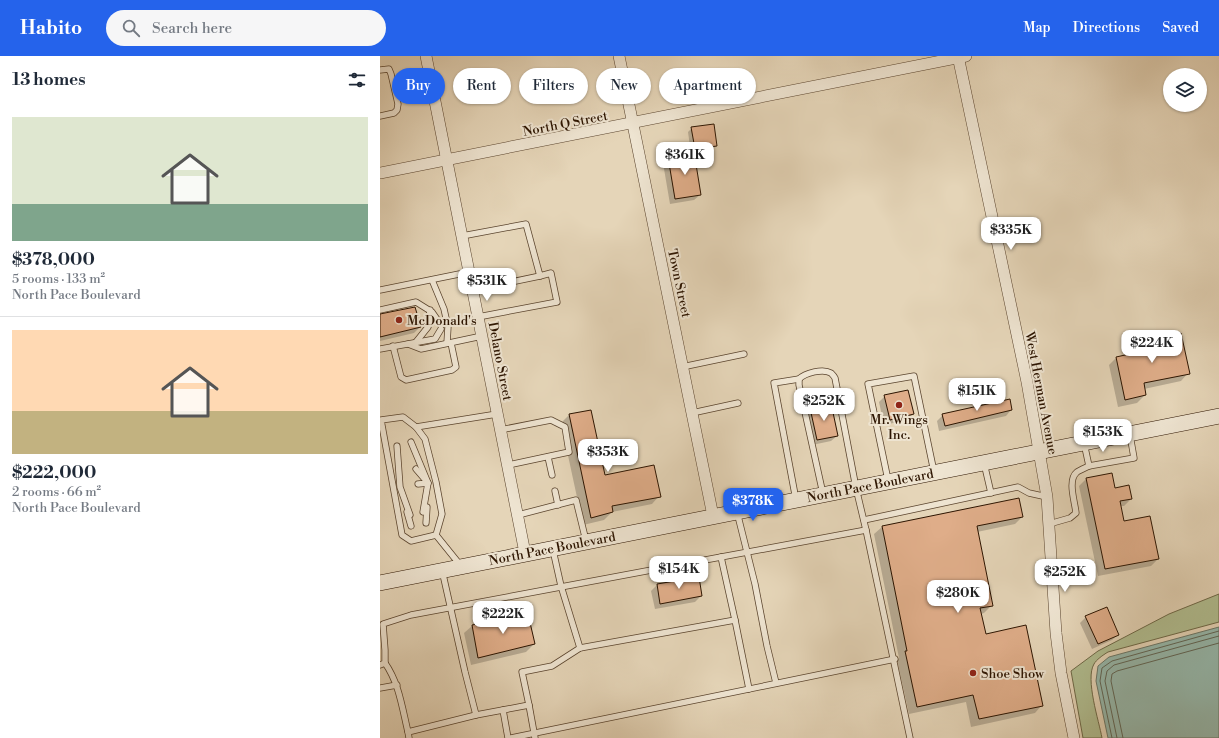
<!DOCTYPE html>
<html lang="en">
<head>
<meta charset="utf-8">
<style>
  :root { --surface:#fff; --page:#f6f6f7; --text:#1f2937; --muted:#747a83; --line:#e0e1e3; --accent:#2563eb }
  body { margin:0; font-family:"Libre Bodoni",serif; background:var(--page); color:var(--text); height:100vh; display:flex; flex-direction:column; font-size:15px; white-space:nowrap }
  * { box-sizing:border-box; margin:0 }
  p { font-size:13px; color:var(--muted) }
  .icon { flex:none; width:22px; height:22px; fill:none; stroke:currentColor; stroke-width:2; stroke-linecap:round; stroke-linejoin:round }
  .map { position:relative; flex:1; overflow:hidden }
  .details { display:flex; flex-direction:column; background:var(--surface); width:380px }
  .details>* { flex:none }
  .guide { position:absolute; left:12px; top:12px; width:380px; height:36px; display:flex; gap:8px }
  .buttons { position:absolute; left:783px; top:12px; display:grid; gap:8px }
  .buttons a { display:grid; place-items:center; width:44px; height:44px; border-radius:50%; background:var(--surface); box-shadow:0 1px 3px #0004; font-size:20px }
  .price { position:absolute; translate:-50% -34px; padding:0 9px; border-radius:8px; background:#fff; color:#222; font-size:13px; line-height:26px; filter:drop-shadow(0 1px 2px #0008) }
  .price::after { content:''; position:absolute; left:50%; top:24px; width:12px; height:9px; margin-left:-6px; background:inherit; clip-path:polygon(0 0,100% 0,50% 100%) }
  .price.current { background:var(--accent); color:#fff }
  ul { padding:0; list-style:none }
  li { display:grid; align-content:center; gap:8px; height:212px; padding:0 12px }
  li+li { border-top:1px solid var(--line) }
  li span { display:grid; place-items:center; height:124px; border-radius:0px; color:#555 }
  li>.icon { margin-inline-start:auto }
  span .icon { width:72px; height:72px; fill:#fffc; stroke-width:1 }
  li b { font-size:17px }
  h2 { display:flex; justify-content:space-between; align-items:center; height:48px; padding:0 12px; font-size:17px }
  .tag { padding:0 14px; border-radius:18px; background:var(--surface); box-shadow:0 1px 3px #0004; font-size:14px; line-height:36px }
  .tag.current { background:var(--accent); color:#fff }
  header { display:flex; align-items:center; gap:24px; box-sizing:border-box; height:56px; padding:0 20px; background:var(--accent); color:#fff }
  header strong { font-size:19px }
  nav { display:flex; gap:22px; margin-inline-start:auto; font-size:14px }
  .search { width:280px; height:36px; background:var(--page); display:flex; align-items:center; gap:10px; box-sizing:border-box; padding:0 14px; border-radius:22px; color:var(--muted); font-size:15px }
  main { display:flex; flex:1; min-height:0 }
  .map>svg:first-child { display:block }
  .green { fill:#b1be91; stroke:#6e6948 }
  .water { fill:#96b9ad; stroke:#6c7768 }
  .shadow { fill:#0003 }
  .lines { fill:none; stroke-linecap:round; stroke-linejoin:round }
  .shore { stroke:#616656; stroke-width:1 }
  .building { fill:#dfad89; stroke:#2c1400 }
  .lane-casing { stroke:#5a442e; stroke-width:7 }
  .street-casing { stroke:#5a442e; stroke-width:12 }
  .secondary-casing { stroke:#2c1400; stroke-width:16 }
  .lane { stroke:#eee4d1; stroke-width:5.5 }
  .street { stroke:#eee4d1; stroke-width:11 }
  .secondary { stroke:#eee4d1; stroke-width:15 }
  .poi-dot { fill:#8f2418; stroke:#eee4d1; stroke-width:1.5 }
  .labels { text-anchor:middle; stroke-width:4; stroke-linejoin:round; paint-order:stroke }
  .street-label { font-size:13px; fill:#2c1400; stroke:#eee4d1 }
  .poi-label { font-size:13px; fill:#2c1400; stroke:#eee4d1; text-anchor:start }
</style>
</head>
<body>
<header>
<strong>Habito</strong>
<div class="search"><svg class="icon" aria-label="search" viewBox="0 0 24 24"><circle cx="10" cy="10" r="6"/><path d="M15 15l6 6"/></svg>Search here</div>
<nav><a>Map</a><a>Directions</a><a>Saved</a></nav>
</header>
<main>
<section class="details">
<h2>13 homes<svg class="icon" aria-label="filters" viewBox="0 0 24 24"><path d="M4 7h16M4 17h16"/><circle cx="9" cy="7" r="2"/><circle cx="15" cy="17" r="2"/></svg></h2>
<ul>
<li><span style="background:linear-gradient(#dfe7d0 70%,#7fa58c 0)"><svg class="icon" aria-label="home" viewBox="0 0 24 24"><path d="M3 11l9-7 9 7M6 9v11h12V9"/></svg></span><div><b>$378,000</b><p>5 rooms · 133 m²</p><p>North Pace Boulevard</p></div></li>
<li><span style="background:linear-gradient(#ffd9b3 65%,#c2b280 0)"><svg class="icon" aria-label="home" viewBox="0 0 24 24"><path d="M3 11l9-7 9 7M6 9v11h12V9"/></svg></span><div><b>$222,000</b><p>2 rooms · 66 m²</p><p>North Pace Boulevard</p></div></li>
</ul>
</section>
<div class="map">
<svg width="839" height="682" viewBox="0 0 839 682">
  <rect width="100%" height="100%" fill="#e5d5b8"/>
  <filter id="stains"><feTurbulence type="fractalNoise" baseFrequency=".005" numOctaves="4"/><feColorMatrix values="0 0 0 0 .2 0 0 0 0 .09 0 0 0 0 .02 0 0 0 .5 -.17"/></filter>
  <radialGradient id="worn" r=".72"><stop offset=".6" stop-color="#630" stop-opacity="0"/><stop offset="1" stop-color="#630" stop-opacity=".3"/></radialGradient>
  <!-- green -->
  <path class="green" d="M839,538v28l-111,30c-5,3 -12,8 -14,12 -9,15 5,57 8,74h-19l-12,-67 27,-20 71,-37z"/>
  <!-- water -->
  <polygon class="water" points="839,571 839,682 728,682 716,625 718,610 729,601"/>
  <!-- shadow -->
  <g class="shadow">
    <polygon points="312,72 336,90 332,93 313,96 320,139 314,144 290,148 283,107 289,102 311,98 308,76"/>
    <polygon points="0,259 40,271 34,277 0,285"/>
    <polygon points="758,287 808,317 801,325 764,333 765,339 757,347 738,351 729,309 737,301 751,299 750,295"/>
    <polygon points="505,340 533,358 527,364 504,369 499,346"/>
    <polygon points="431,353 457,380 451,385 432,389 425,359"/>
    <polygon points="631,354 626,360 559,375 557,365 563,359"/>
    <polygon points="210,355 224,420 279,440 272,448 232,456 224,464 203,469 181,367 189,359"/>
    <polygon points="706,423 751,443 744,450 740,450 743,466 778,503 771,510 718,520 699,430"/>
    <polygon points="639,443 642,461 635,468 597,476 612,549 604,557 601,558 605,579 662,649 655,657 591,671 586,646 529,658 517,604 519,602 494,478 502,471"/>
    <polygon points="318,522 321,540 315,546 275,553 271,535 277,529"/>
    <polygon points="148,559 154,588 146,596 91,609 84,577 92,570"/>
    <polygon points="706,561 738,579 732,584 712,593 700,567"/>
  </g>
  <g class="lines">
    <!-- shore -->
    <g class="shore">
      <polyline points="732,682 720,625 722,612 732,605 839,575"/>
      <polyline points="737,682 725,625 727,615 734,609 839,580"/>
      <polyline points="743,682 731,625 732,618 737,615 839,587"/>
    </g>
  </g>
  <!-- building -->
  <g class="building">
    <polygon points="334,68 337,90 315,93 311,71"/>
    <polygon points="314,96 321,139 295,143 288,101"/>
    <polygon points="35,251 41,271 0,281 0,258"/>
    <polygon points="801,277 810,318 764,327 766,339 745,344 736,301 759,296 757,286"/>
    <polygon points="528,334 534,358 510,364 504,339"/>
    <polygon points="630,343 632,354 565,370 562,358"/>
    <polygon points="451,347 458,380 437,384 430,352"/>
    <polygon points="211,354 225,419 274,409 281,441 232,450 233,456 211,462 189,358"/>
    <polygon points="732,417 735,432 749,429 752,443 740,445 744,465 770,460 779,503 725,513 706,422"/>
    <polygon points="639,442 643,461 597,470 613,550 600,552 606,578 646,569 663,650 599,663 593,639 537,651 525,595 527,595 502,470"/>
    <polygon points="319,521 322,540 280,548 277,528"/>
    <polygon points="727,551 739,579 718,588 705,560"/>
    <polygon points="148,558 155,588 98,602 92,569"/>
  </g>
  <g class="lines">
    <defs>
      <g id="lane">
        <polyline points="0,14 9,13 11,18 18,48 17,54 14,57 0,60"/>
        <polyline points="82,180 146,168 160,220 171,217 177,246 98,261"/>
        <polyline points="52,224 64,253 68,271 67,287"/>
        <polyline points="0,234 89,216"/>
        <polyline points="93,234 160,220"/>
        <polyline points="0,254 36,246 52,256 61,269"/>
        <polyline points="49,267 50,254"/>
        <polyline points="36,286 48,271"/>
        <polyline points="28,288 41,293 102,280"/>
        <polyline points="13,290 21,321 26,324 72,314 76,311 71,287"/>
        <polyline points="0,293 55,283 61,273"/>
        <polyline points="302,311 364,298"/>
        <polyline points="312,357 358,347"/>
        <polyline points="36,371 45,383 56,426 62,458 56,479"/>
        <polyline points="120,374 171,364 185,371 189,396 128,409"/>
        <polyline points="31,386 48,427 43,456"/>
        <polyline points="704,387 709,410 754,402 750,379"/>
        <polyline points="17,390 20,431 30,459"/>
        <polyline points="168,401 172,419"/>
        <polyline points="604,407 611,437"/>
        <polyline points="36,413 48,427 38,428"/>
        <polyline points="508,424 488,328 534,320 554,416"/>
        <polyline points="175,435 178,449"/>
        <path d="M443,438l-24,-109v-6c6,-6 24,-11 32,-6 1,1 3,3 4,5l21,110 10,42"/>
        <polyline points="416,444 394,327 419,323"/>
        <polyline points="27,456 31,470"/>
        <polyline points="357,456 375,528 387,590 396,627"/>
        <polyline points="138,459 196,444 206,485"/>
        <polyline points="484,464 638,431 649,437 667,441"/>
        <polyline points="46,467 47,451"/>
        <path d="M669,468l21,-6 6,-5c-1,-11 -9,-33 1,-41 3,-2 8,-4 12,-6"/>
        <polyline points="56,479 31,485 22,479 1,364 23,361 36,371 117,358"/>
        <polyline points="56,479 81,510"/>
        <polyline points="173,494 181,530 200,592"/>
        <polyline points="62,514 85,616 96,659 149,649 142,616 172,610 200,592 355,564 341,501 486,474 530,682"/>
        <polyline points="355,564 369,633"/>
        <path d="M5,607c14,20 17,44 23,69l68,-17"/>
        <polyline points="0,609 5,607 5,594 3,568 31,559 341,501"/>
        <polyline points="0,632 17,629"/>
        <polyline points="149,649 155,682"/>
        <polyline points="123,654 128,682"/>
        <polyline points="28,676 29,682"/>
        <polyline points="131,682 515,603"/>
      </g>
      <g id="street">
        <polyline points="46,0 145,497"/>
        <polyline points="239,0 333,460"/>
        <polyline points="578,0 647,326 667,441 676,577 681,617 694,682"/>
        <polyline points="0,117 586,0"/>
      </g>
      <polyline id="secondary" points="0,527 839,360"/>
    </defs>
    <!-- lane casing -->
    <use href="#lane" class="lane-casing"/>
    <!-- street casing -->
    <use href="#street" class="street-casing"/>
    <!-- secondary casing -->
    <use href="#secondary" class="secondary-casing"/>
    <!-- lane -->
    <use href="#lane" class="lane"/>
    <!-- street -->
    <use href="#street" class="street"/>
    <!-- secondary -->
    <use href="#secondary" class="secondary"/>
  </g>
  <!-- markers -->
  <g class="poi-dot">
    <circle cx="19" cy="264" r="4"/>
    <circle cx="519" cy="349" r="4"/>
    <circle cx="593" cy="617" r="4"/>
  </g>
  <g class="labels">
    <!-- street labels -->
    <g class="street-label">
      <text transform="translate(185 67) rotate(-11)" y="5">North Q Street</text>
      <text transform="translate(300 227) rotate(78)" y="5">Town Street</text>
      <text transform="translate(121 305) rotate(79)" y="5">Delano Street</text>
      <text transform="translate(662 337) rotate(79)" y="5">West Herman Avenue</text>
      <text transform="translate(490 429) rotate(-11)" y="5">North Pace Boulevard</text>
      <text transform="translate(172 492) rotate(-11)" y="5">North Pace Boulevard</text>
    </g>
    <!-- poi labels -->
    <g class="poi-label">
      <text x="27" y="269">McDonald's</text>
      <text x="519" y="368" text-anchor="middle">Mr. Wings<tspan x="519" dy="15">Inc.</tspan></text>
      <text x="601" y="622">Shoe Show</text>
    </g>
  </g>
  <rect width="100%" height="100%" filter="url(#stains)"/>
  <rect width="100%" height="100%" fill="url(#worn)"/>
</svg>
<div class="buttons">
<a><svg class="icon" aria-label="layers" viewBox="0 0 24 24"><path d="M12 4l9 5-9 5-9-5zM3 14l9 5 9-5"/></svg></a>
</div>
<b class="price" style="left:305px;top:120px">$361K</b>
<b class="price" style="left:631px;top:195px">$335K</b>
<b class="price" style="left:107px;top:246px">$531K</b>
<b class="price" style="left:772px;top:308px">$224K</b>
<b class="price" style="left:597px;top:356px">$151K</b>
<b class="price" style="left:444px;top:366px">$252K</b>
<b class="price" style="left:723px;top:397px">$153K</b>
<b class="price" style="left:228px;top:417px">$353K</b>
<b class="price current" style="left:373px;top:466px">$378K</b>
<b class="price" style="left:299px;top:534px">$154K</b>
<b class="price" style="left:685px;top:537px">$252K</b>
<b class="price" style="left:578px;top:558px">$280K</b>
<b class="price" style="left:123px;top:579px">$222K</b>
<div class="guide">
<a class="tag current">Buy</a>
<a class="tag">Rent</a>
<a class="tag">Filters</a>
<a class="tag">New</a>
<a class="tag">Apartment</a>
</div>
</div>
</main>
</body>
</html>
